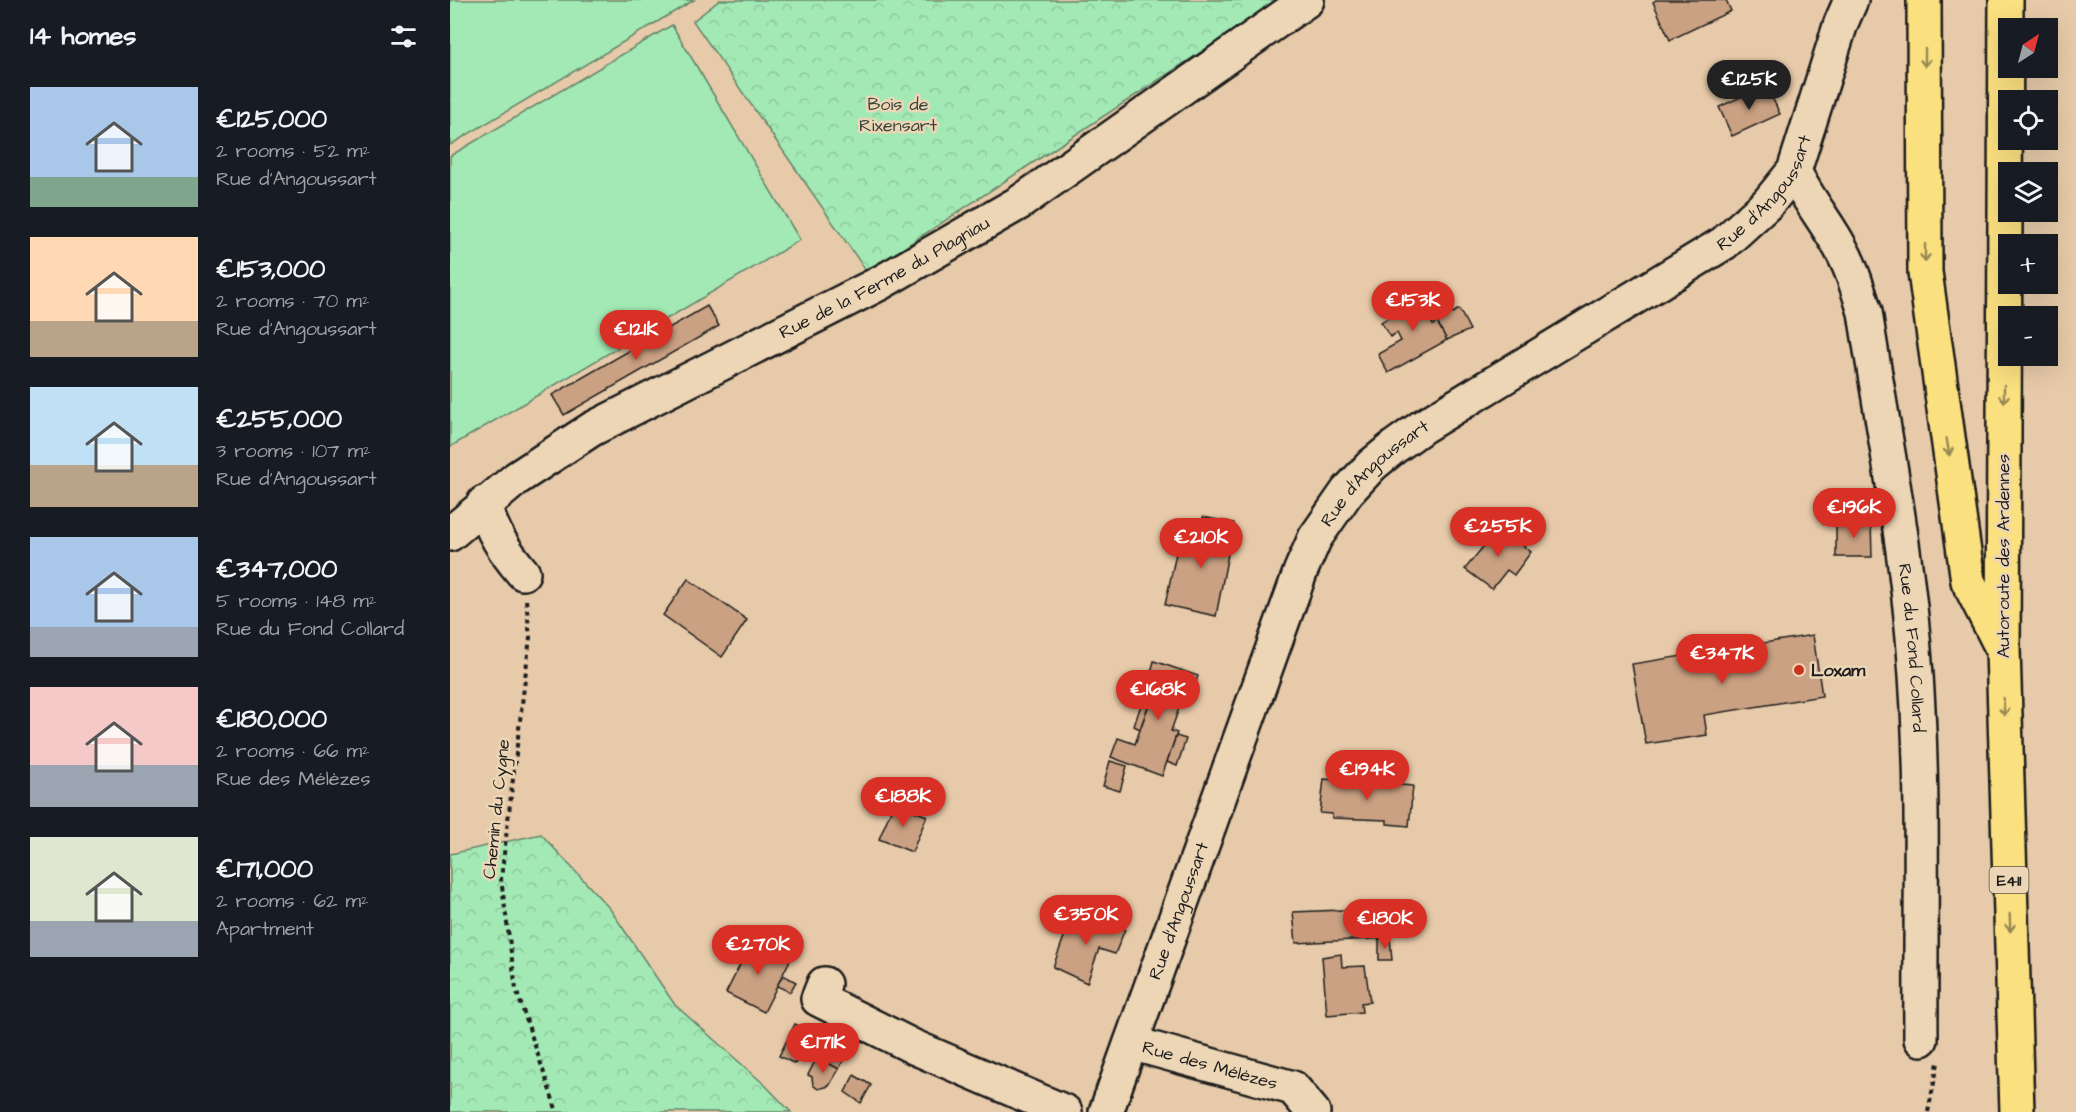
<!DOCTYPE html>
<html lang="en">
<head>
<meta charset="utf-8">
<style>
  :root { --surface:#171b24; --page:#242831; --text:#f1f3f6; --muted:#9ea1a6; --accent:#d93025 }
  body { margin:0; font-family:"Architects Daughter",sans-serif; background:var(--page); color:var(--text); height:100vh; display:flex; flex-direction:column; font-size:22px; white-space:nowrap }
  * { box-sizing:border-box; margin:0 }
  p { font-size:20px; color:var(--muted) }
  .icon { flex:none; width:33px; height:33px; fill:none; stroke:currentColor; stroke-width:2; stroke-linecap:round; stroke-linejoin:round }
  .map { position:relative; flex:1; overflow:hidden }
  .side { display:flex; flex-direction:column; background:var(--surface); width:450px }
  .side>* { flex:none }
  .needle { width:39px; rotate:36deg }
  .buttons { position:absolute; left:1548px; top:18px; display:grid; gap:12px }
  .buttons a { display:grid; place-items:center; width:60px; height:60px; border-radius:0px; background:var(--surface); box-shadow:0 6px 24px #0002; font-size:30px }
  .price { position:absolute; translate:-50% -51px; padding:0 14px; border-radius:21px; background:var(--accent); color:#fff; font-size:20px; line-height:39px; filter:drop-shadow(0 2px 3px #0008) }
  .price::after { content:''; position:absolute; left:50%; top:36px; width:18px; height:14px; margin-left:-9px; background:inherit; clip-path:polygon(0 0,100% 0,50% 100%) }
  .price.selected { background:#222; color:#fff }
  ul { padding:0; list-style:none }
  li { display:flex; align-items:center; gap:18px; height:150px; padding:0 30px }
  li span { display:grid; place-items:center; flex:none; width:168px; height:120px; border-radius:0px; color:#555 }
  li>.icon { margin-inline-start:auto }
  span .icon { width:72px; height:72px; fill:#fffc; stroke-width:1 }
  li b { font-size:26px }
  h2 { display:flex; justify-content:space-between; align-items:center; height:72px; padding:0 30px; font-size:26px }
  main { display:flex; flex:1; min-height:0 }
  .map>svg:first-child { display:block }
  .forest { fill:url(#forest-crowns); stroke:#608268; stroke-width:1.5 }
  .park { fill:#a3e9b5; stroke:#608268; stroke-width:1.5 }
  .building { fill:#caa182; stroke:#1c1c1c; stroke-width:1.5 }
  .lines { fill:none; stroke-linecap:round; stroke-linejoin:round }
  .minor-casing { stroke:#1c1c1c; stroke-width:38 }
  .highway-casing { stroke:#1c1c1c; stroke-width:38 }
  .path { stroke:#1c1c1c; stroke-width:4; stroke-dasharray:4.5 4.5; stroke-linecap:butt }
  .minor { stroke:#edd6b6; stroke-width:33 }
  .highway { stroke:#fbe080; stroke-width:33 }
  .oneway { stroke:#978853 }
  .poi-dot { fill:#c8321e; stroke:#edd6b6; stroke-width:2 }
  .labels { text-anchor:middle; stroke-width:5; stroke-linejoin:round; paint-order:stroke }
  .shield { fill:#edd6b6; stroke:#5b544a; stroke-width:1.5 }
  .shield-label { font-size:16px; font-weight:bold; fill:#1c1c1c }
  .park-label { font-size:18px; fill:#37453b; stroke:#edd6b6 }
  .street-label { font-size:18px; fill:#1c1c1c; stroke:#edd6b6 }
  .poi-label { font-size:18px; font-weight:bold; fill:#1c1c1c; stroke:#edd6b6; text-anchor:start }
</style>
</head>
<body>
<main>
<section class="side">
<h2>14 homes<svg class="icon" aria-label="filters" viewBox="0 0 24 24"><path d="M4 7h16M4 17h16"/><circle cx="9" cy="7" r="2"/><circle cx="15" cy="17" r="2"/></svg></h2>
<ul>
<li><span style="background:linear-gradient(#a9c7e8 75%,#7fa58c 0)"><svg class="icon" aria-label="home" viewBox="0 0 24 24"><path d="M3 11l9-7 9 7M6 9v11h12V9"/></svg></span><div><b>€125,000</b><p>2 rooms · 52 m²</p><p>Rue d'Angoussart</p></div></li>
<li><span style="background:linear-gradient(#ffd9b3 70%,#b9a48a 0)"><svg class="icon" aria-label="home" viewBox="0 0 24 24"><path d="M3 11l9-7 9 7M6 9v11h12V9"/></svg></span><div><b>€153,000</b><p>2 rooms · 70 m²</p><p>Rue d'Angoussart</p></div></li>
<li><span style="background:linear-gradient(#bfe0f5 65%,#b9a48a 0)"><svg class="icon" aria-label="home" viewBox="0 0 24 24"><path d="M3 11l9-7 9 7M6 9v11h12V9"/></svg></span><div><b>€255,000</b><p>3 rooms · 107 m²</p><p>Rue d'Angoussart</p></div></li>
<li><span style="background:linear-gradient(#a9c7e8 75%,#9aa5b1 0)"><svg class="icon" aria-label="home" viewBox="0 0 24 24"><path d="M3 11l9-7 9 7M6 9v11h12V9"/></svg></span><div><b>€347,000</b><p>5 rooms · 148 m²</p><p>Rue du Fond Collard</p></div></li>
<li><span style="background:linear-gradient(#f6c9c9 65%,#9aa5b1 0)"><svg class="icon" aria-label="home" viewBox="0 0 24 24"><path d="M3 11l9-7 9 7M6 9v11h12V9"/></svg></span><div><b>€180,000</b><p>2 rooms · 66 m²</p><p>Rue des Mélèzes</p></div></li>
<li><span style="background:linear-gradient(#dfe7d0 70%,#9aa5b1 0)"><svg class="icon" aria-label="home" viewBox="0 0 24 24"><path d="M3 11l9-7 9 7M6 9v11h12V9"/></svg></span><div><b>€171,000</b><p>2 rooms · 62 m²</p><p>Apartment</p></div></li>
</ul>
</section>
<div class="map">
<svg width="1626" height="1112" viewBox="0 0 1626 1112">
  <defs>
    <pattern id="forest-crowns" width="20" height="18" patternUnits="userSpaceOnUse" patternTransform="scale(1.5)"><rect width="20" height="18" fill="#a3e9b5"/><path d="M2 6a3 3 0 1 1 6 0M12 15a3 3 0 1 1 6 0" fill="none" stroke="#8cc79b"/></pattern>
  </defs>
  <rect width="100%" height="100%" fill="#e7caa9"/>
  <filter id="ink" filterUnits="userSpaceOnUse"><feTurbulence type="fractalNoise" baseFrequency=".0167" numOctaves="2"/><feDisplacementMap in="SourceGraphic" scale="12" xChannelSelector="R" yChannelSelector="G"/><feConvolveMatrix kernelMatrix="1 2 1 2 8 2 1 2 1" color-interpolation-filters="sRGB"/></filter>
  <g filter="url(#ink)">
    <!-- forest -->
    <g class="forest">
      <polygon points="270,0 830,0 417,272 243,21"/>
      <polygon points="91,834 160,909 225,1005 315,1085 341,1112 0,1112 0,854"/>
    </g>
    <!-- park -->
    <g class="park">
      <polygon points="0,0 244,0 0,145"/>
      <polygon points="222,25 350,240 0,447 0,156"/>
    </g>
    <!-- building -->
    <g class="building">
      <polygon points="1206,0 1276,0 1281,11 1220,40 1203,2"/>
      <polygon points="1316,85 1330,114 1282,136 1269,107"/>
      <polygon points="988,290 996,305 978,315 983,325 987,322 997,340 938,373 928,354 951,341 947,333 940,337 931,322"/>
      <polygon points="257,306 269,326 114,415 102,395"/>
      <polygon points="1009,309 1020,330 997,340 987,322"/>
      <polygon points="1373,495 1420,496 1421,521 1373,524"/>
      <polygon points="753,517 784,523 766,616 715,605 728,544 746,548"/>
      <polygon points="1421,521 1422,557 1386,557 1386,522"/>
      <polygon points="1049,527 1081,552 1064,575 1057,570 1042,589 1015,569"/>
      <polygon points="238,579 297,620 272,657 213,615"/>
      <polygon points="1363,635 1372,696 1254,715 1257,735 1196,744 1182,664"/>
      <polygon points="704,661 748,676 742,694 735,691 721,731 727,733 712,776 661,757 668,738 685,744 706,684 699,680"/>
      <polygon points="699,680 706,684 690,729 684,726"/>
      <polygon points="726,736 736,739 727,766 717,762"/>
      <polygon points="660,761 677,766 670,791 653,786"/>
      <polygon points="874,779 963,786 959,826 937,824 937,820 882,818 882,814 870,813"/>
      <polygon points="444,803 477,816 462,852 429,839"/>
      <polygon points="939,908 940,938 846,943 843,912"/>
      <polygon points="622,915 653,926 654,922 675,929 665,954 649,949 637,983 603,967"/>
      <polygon points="940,938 942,960 929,960 929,939"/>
      <polygon points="302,941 340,960 314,1012 276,993"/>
      <polygon points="891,954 892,967 915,966 920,1002 911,1003 912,1012 877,1015 872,957"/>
      <polygon points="333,975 346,982 340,992 327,986"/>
      <polygon points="345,1024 367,1036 358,1053 353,1049 345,1064 329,1056"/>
      <polygon points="370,1028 401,1044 389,1069 358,1053"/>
      <polygon points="367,1057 389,1069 379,1086 368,1089 363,1085 362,1077 358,1075"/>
      <polygon points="404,1075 421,1085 411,1103 395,1092"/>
    </g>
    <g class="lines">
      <defs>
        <g id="minor">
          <path id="s1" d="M1344,171c13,28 32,50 46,76 12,21 18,43 25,65 17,111 40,226 49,337 11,129 6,260 7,390"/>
          <path d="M34,503c7,28 21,49 39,70"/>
          <path id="s2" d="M0,534l67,-56 75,-49 288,-146 139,-80 288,-203"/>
          <polyline points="374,984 368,999 464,1047 615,1112"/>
          <path id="s3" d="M681,1043l162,45 20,24"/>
          <path id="s4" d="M656,1112l195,-542 14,-32 32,-46 25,-27 22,-18 28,-20 302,-184 44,-40 26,-32 47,-148 10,-23"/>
        </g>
        <g id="highway">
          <polyline points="1474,0 1475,272 1518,581 1550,644"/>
          <polyline points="1556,0 1553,649 1567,1112"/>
        </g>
      </defs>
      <!-- minor casing -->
      <use href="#minor" class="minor-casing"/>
      <!-- highway casing -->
      <use href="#highway" class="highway-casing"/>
      <!-- path -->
      <g class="path">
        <polyline points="76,600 80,637 51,879 66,989 107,1112"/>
        <polyline points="1478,1112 1488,1063"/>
      </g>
      <!-- minor -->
      <use href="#minor" class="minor"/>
      <!-- highway -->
      <use href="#highway" class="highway"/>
    </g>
    <!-- one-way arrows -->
    <defs><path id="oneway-shaft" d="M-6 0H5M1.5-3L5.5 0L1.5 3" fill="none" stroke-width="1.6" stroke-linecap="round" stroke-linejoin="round" transform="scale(1.5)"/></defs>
    <g class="oneway">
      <use href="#oneway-shaft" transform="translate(1475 58) rotate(90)"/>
      <use href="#oneway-shaft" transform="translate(1475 253) rotate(90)"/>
      <use href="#oneway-shaft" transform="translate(1554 394) rotate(90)"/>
      <use href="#oneway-shaft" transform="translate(1498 447) rotate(81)"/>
      <use href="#oneway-shaft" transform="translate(1554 707) rotate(88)"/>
      <use href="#oneway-shaft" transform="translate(1560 923) rotate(88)"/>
    </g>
  </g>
  <!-- markers -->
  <circle class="poi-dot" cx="1349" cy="670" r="6"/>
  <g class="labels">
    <!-- shield labels -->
    <rect class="shield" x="1539.5" y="867" width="39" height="26" rx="4.5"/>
    <g class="shield-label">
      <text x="1559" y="886">E411</text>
    </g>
    <!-- park labels -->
    <g class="park-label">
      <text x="448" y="110">Bois de<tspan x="448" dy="21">Rixensart</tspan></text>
    </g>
    <!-- street labels -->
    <g class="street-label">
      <text dy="6" stroke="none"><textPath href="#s4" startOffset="1186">Rue d'Angoussart</textPath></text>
      <text dy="6" stroke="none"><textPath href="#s2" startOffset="506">Rue de la Ferme du Plagniau</textPath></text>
      <text dy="6" stroke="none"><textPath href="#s4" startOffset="700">Rue d'Angoussart</textPath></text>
      <text transform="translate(1553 556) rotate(-90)" y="6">Autoroute des Ardennes</text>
      <text dy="6" stroke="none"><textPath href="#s1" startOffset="498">Rue du Fond Collard</textPath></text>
      <text transform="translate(46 809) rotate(-84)" y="6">Chemin du Cygne</text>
      <text dy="6" stroke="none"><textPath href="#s4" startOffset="214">Rue d'Angoussart</textPath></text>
      <text dy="6" stroke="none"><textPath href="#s3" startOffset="82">Rue des Mélèzes</textPath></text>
    </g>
    <!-- poi labels -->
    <g class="poi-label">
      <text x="1361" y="676">Loxam</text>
    </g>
  </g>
</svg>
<div class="buttons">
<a><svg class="needle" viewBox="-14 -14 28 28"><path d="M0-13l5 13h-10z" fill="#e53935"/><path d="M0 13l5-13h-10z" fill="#9ea1a6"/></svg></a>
<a><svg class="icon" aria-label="locate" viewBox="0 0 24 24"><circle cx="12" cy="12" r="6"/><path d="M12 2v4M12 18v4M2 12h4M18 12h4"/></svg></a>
<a><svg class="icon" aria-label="layers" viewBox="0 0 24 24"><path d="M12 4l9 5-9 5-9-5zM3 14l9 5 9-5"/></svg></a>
<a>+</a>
<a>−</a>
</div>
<b class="price selected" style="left:1299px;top:111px">€125K</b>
<b class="price" style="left:963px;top:332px">€153K</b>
<b class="price" style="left:186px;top:361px">€121K</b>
<b class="price" style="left:1404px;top:539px">€196K</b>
<b class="price" style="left:1048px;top:558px">€255K</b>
<b class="price" style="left:751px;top:569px">€210K</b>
<b class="price" style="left:1272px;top:685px">€347K</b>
<b class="price" style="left:708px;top:721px">€168K</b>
<b class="price" style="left:917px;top:801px">€194K</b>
<b class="price" style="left:453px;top:828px">€188K</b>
<b class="price" style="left:636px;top:946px">€350K</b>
<b class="price" style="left:935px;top:950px">€180K</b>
<b class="price" style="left:308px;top:976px">€270K</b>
<b class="price" style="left:373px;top:1074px">€171K</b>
</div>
</main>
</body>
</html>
